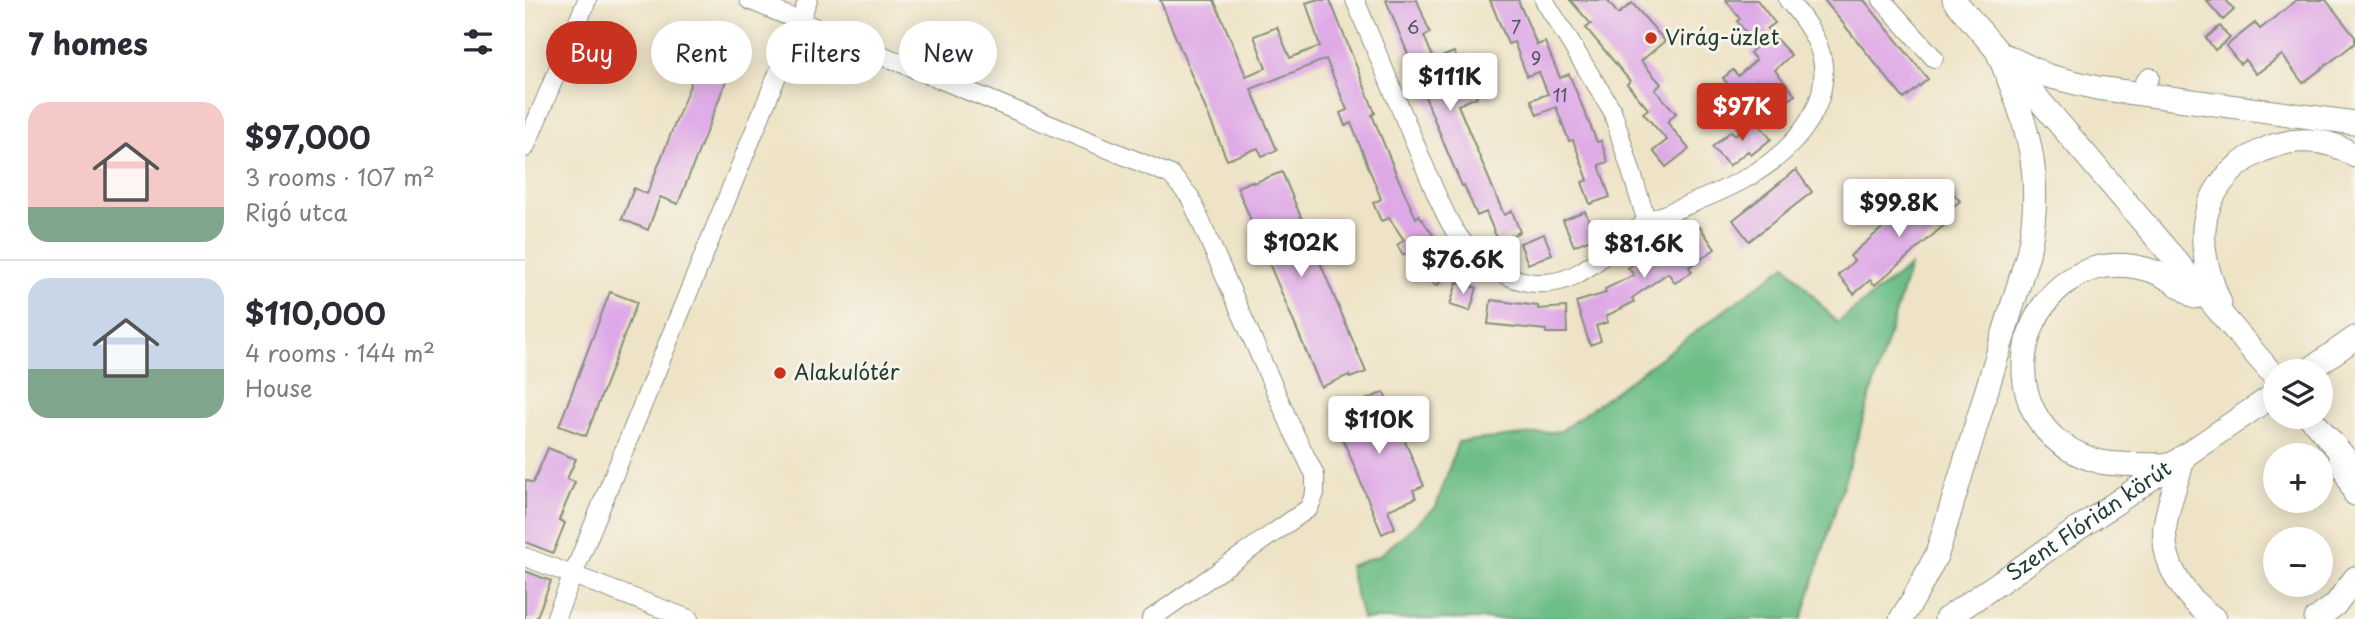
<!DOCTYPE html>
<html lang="en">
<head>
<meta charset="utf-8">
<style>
  :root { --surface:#fff; --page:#f2f2f3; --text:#2b2b33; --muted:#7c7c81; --line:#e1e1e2; --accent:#c8321e }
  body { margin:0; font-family:"Playpen Sans",sans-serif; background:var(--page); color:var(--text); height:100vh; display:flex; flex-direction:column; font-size:26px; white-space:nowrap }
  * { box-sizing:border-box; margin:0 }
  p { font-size:23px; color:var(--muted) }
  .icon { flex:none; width:38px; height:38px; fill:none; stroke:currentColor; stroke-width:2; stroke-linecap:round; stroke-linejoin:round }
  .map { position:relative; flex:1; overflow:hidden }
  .side { display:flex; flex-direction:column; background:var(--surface); width:525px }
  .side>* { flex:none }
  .hud { position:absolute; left:21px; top:21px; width:665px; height:63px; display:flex; gap:14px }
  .controls { position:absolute; left:1738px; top:359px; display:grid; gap:14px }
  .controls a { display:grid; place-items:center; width:70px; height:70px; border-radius:50%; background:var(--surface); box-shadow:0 4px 18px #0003; font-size:35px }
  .price { position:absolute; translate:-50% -60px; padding:0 16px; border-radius:7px; background:#fff; color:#222; font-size:23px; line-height:46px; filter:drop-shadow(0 2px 4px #0008) }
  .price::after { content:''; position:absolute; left:50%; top:42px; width:21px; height:16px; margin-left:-10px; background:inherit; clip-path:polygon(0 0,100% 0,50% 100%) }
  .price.current { background:var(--accent); color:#fff }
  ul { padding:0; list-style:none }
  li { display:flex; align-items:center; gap:21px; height:175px; padding:0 28px }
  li+li { border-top:2px solid var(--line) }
  li span { display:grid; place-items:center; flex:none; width:196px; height:140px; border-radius:21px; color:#555 }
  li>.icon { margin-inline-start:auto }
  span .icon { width:84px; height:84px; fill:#fffc; stroke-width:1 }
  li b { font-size:30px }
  h2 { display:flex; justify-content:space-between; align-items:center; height:84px; padding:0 28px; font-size:30px }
  .tag { padding:0 24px; border-radius:32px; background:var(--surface); box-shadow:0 4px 18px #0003; font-size:24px; line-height:63px }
  .tag.current { background:var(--accent); color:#fff }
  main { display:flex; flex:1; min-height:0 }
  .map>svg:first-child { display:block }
  .forest { fill:#6dbd87; stroke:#467d5e; stroke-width:2 }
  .building { fill:#dea8e7 }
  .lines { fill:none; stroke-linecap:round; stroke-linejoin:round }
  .minor-casing { stroke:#86907d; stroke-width:20 }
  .major-casing { stroke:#86907d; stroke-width:25 }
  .minor { stroke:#fff; stroke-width:18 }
  .major { stroke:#fff; stroke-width:23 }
  .poi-dot { fill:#c8321e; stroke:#f7f3e8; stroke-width:2.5 }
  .labels { text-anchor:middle; stroke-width:6; stroke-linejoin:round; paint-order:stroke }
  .number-label { font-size:18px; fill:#4f5861 }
  .poi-label { font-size:21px; fill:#1f3d34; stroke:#f7f3e8; text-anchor:start }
  .street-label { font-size:21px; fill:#1f3d34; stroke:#f7f3e8 }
</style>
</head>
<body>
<main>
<section class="side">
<h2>7 homes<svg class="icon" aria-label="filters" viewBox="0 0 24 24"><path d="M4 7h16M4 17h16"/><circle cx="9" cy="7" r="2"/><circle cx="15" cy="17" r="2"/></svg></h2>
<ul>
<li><span style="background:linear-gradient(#f6c9c9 75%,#7fa58c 0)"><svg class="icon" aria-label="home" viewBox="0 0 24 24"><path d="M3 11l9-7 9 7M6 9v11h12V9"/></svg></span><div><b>$97,000</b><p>3 rooms · 107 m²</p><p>Rigó utca</p></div></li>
<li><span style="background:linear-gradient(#c9d6e8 65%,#7fa58c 0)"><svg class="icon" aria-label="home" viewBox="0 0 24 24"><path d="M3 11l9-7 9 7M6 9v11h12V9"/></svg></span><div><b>$110,000</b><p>4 rooms · 144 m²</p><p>House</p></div></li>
</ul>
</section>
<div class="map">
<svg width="1830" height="619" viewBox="0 0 1830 619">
  <rect width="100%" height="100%" fill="#f7f3e8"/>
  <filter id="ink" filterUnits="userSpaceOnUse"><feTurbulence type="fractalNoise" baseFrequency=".0143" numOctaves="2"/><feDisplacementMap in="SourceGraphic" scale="14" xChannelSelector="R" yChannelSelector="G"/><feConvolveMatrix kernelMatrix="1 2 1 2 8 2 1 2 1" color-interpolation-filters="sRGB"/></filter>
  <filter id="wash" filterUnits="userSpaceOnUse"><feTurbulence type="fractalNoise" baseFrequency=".00686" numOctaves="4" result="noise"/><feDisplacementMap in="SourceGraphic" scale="28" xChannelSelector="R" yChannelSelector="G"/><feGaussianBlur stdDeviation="1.57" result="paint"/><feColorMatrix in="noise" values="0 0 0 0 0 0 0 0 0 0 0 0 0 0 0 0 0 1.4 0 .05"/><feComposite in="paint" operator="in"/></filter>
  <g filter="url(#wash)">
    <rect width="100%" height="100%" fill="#eee3c6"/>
    <!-- forest -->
    <polygon class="forest" points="1261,265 1312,323 1385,266 1277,619 837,619 824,566 854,556 911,507 933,442 1036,431"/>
    <g id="blocks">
      <!-- building -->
      <g class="building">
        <polygon points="635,0 689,0 721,76 741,68 729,36 752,27 765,58 795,46 781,3 790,0 805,0 850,113 847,115 873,178 891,218 894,215 908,235 878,255 872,245 879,240 864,218 856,221 848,203 856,199 826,123 820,126 815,113 822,110 801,59 726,89 752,150 737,156 733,148 702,160"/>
        <polygon points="861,0 892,0 905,33 899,36 909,60 929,52 942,81 945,80 952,97 933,105 979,215 987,211 995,232 973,241 961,212 952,216 939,185 937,186 922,151"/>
        <polygon points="965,0 993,0 1012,45 1020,42 1035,78 1044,74 1072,142 1076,141 1083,162 1074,165 1085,197 1065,204 1057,182 1063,180 1048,140 1044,141 1031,107 1012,115 1006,100 1023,94 1014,72 1002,76 989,42 983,44"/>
        <polygon points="1045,0 1082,0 1093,14 1107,3 1140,41 1116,61 1136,84 1130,90 1151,113 1142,122 1164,149 1141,167 1128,151 1142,140 1118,113 1123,109 1102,84 1105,81 1061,28 1066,24"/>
        <polygon points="1201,0 1232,0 1250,23 1242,29 1266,55 1250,70 1270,95 1251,110 1229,82 1212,96 1198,78 1208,70 1213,76 1231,60 1225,53 1231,47 1212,21 1215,19"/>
        <polygon points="1299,0 1339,0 1403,79 1379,99"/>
        <polygon points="1681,0 1701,0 1709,10 1698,20"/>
        <polygon points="1772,0 1801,0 1830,37 1830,43 1778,83 1757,55 1731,74 1720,60 1715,64 1701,46 1730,23 1735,29"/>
        <polygon points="1695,26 1705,38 1690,50 1681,38"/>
        <polygon points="173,65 203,76 153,204 135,197 123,230 97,219 109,188 122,194"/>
        <polygon points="1230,119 1246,139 1226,155 1223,151 1204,166 1187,147 1206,131 1210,135"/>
        <polygon points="1271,170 1287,192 1224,241 1208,220"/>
        <polygon points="757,172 841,372 825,378 824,375 796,387 712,187 727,181 728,183"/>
        <polygon points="1419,183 1435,201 1419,215 1424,221 1350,285 1345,280 1329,294 1313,275 1329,261 1325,256 1399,192 1403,197"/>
        <polygon points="1060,211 1070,237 1049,246 1038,220"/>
        <polygon points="1175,227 1190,249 1164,267 1167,272 1150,283 1143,273 1107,298 1109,302 1081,316 1083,322 1071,326 1076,341 1065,345 1051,302 1081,293 1080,289 1109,275 1103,268 1122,255 1126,260"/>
        <polygon points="1019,234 1027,254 1003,264 995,243"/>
        <polygon points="908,253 926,267 912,286 893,272"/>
        <polygon points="932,282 952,288 945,311 925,305"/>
        <polygon points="85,292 112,302 61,436 34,426"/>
        <polygon points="966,300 1013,306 1013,309 1041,307 1042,333 1021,333 1021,330 963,324"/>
        <polygon points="859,392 899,486 888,490 891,498 863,510 870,528 857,534 807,412 820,406 821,408"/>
        <polygon points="23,448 51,459 42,479 50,482 34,520 40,523 28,553 0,542 0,480 8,483"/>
        <polygon points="0,571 26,581 11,619 0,619"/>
      </g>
    </g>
  </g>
  <g filter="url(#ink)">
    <use href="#blocks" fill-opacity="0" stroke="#86907d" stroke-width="2"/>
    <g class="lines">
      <defs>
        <g id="minor">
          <polyline points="224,0 646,175 665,197 768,431 790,475 790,493 784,508 626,619"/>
          <path d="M830,0l79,189c7,16 14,33 25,48 25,34 72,59 114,39 27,-13 48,-38 74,-54 31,-14 64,-25 94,-41 42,-22 87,-64 82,-116 -2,-24 -20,-47 -35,-65"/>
          <polyline points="1019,0 1087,110 1122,222"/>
          <polyline points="1357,0 1409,58"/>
          <polyline points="1615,95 1619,82 1625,77"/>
          <polyline points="0,148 62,0"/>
          <polyline points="0,557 164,619"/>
          <polyline points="30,619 283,0"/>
        </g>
        <g id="major">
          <polyline points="1429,0 1750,377"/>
          <polyline points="1481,56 1523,76 1572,88 1830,123"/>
          <path d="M1695,303c-10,-24 -18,-47 -16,-74 5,-69 93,-113 151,-73"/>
          <polyline points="1783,371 1830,338"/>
          <polyline points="1784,416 1830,469"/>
          <path d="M1659,456c-6,23 -16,47 -19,70 -4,38 20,73 50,93"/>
          <polyline points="1815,457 1830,494"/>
          <path d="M1646,465c-20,-1 -52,1 -70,-3 -135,-35 -76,-229 48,-192 17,5 31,16 46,27"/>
          <path d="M1376,619l13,-21 23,-44 91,-300c17,-77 0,-132 -31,-203"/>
          <path id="s1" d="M1421,619l329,-225"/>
          <polyline points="1791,619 1810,605 1830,578"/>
        </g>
      </defs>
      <!-- minor casing -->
      <use href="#minor" class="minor-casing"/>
      <!-- major casing -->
      <use href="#major" class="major-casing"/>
      <!-- minor -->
      <use href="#minor" class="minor"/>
      <!-- major -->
      <use href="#major" class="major"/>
    </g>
  </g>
  <!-- markers -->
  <g class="poi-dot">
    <circle cx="1126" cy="38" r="7"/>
    <circle cx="255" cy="373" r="7"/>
  </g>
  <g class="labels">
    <!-- number labels -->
    <g class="number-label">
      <text x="888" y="34">6</text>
      <text x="991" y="34">7</text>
      <text x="1011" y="65">9</text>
      <text x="1035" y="102">11</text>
    </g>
    <!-- poi labels -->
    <g class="poi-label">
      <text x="1140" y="45">Virág-üzlet</text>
      <text x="269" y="380">Alakulótér</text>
    </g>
    <!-- street labels -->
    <g class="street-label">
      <text dy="7" stroke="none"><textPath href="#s1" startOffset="173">Szent Flórián körút</textPath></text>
    </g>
  </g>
</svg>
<div class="controls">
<a><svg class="icon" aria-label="layers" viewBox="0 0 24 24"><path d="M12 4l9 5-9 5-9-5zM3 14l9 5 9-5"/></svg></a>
<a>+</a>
<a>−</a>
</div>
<b class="price" style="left:925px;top:113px">$111K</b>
<b class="price current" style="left:1217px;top:143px">$97K</b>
<b class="price" style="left:1374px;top:239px">$99.8K</b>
<b class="price" style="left:776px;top:279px">$102K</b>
<b class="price" style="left:1119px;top:280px">$81.6K</b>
<b class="price" style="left:938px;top:296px">$76.6K</b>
<b class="price" style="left:854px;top:456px">$110K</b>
<div class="hud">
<a class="tag current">Buy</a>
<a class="tag">Rent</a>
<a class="tag">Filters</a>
<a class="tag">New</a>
</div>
</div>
</main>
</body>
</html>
